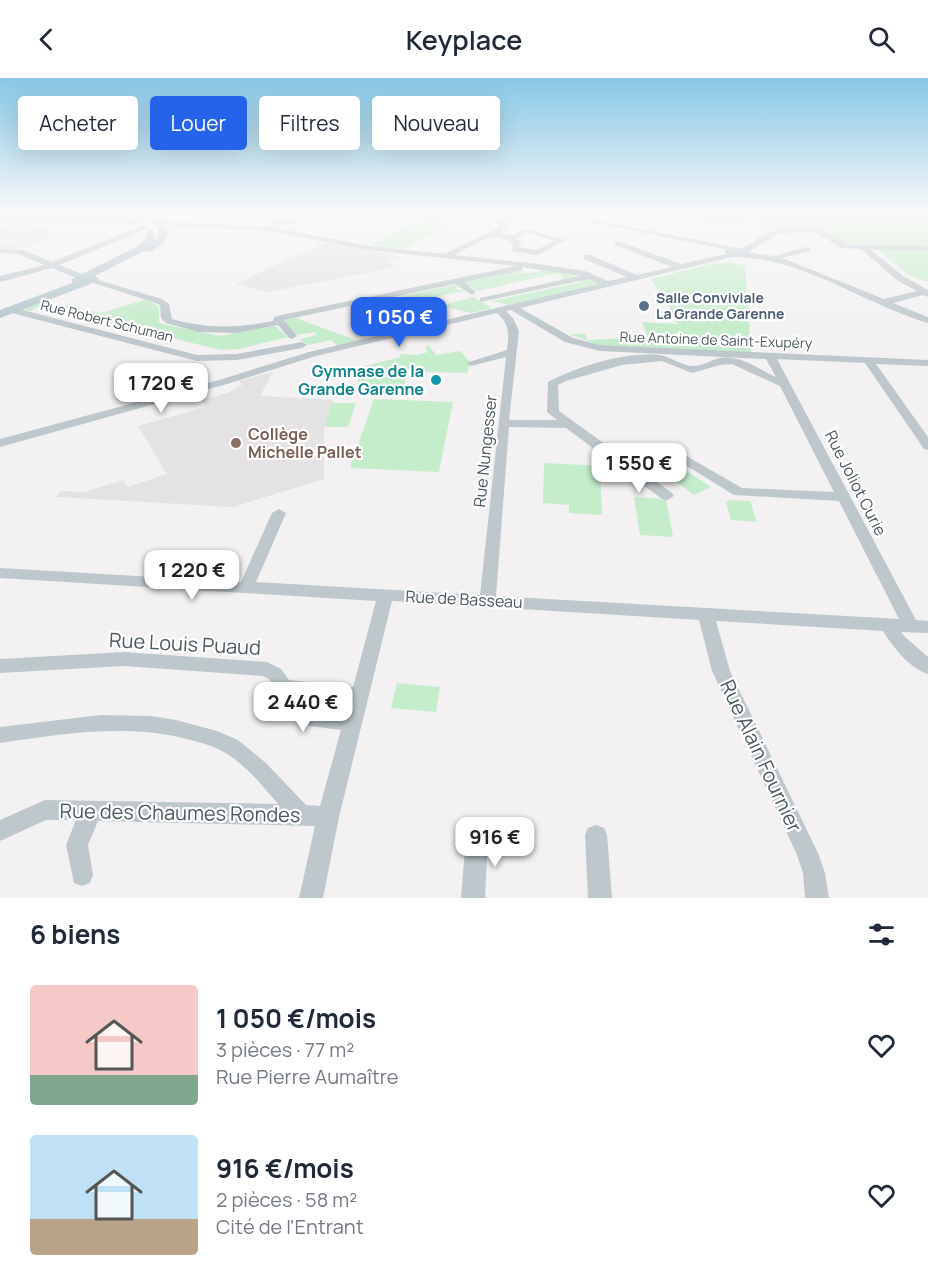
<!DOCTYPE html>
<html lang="fr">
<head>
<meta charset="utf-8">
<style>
  :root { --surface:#fff; --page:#f2f2f3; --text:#1f2937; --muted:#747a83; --accent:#2563eb }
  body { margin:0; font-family:Manrope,sans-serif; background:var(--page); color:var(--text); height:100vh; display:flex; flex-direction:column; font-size:22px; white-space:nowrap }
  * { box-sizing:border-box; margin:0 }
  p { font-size:20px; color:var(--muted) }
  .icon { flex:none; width:33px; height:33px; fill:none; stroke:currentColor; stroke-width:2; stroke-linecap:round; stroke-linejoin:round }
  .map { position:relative; height:820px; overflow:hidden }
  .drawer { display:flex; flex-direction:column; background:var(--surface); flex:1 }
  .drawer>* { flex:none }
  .hud { position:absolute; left:18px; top:18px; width:600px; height:54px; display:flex; gap:12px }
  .price { position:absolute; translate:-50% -51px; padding:0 14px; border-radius:12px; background:#fff; color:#222; font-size:20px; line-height:39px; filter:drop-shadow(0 2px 3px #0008) }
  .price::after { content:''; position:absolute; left:50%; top:36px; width:18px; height:14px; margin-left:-9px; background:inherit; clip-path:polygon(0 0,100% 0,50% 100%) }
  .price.active { background:var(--accent); color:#fff }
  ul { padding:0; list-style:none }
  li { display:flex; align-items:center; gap:18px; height:150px; padding:0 30px }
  li span { display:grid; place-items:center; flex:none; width:168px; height:120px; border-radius:6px; color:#555 }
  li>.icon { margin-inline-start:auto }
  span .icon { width:72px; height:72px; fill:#fffc; stroke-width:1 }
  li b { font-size:26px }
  h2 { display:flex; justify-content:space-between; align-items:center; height:72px; padding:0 30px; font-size:26px }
  .pill { padding:0 21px; border-radius:6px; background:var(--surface); box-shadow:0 6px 24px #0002; font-size:21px; line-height:54px }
  .pill.active { background:var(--accent); color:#fff }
  header { display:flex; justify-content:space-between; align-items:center; height:78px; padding:0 30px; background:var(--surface); font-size:27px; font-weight:600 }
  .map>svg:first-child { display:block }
  .education { fill:#e4e2e3 }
  .green { fill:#c5eccb }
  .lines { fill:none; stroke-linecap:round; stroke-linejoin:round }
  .minor { fill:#bec8cc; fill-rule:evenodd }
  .major { fill:#b4c6cd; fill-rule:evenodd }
  .service-dot { fill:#5c6f8a; stroke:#fff; stroke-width:2 }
  .culture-dot { fill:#0f9aa8; stroke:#fff; stroke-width:2 }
  .education-dot { fill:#8d6e63; stroke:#fff; stroke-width:2 }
  .labels { text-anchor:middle; stroke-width:4.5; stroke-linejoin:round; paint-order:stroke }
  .far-service-label { font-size:14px; font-weight:bold; fill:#4e5e75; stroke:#fff; text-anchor:start }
  .far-street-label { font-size:14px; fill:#4b585d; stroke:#fff }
  .culture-label { font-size:16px; font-weight:bold; fill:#0d838f; stroke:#fff; text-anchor:end }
  .education-label { font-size:16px; font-weight:bold; fill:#785e54; stroke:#fff; text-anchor:start }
  .street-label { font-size:16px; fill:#4b585d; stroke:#fff }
  .near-street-label { font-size:20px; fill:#4b585d; stroke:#fff }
</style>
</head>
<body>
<header><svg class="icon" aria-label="back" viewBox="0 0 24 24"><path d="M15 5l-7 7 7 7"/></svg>Keyplace<svg class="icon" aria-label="search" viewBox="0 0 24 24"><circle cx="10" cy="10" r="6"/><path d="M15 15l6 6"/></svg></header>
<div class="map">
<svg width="928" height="820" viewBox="0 0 928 820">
  <rect width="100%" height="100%" fill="#f3f1f2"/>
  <!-- education -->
  <g class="education">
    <polygon points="20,143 25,143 60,159 18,171 0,171 0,167 13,164 9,162 0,164 0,151"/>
    <polygon points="328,163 401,179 387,182 395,189 268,214 236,206"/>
    <polygon points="273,294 260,318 333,322 324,349 324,401 233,429 56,419 61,413 85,414 123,402 128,409 167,396 138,348 206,329 202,322 230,314 242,307 239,303"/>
  </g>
  <!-- green -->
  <g class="green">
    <polygon points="928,136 928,204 910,198 872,167 844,166 826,152 773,152 755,145 713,147 664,137"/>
    <polygon points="425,137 455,142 402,171 371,167"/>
    <polygon points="729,184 745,188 751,275 599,267 569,256 585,256 587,262 648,259 642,244 677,246 667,224 650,201 711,186"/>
    <polygon points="541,191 579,199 561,202 562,198 558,195 477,213 463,204 521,192 524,193 513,196 541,194"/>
    <polygon points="588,200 599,206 520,225 508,227 492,223 582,204 579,202"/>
    <polygon points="455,207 458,209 455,211 464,213 435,219 439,222 434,224 444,227 473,219 492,230 471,235 402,218"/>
    <polygon points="147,221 159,229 159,245 219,258 275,248 288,259 239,271 221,272 40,228 31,233 21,231 43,223 101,235"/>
    <polygon points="295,239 301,242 358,263 338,268 331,262 308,267 300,261 317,257 314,254 297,257 284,243"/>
    <polygon points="429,268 436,277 460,273 470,284 467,295 407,293 404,309 357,307 361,289 401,279 400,276 417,277 428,274 425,269"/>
    <polygon points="374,321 453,324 439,394 350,390"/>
    <polygon points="332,325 356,325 348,349 324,349"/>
    <polygon points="544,385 600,388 602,437 569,435 569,427 543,425"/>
    <polygon points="682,390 711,409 694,417 666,396"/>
    <polygon points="634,419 666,421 673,459 640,457"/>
    <polygon points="731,422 750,423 757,444 731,442 726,424"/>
    <polygon points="397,605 440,609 436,634 391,630"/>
  </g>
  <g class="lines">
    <!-- minor -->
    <g class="minor">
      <path d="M227,136c19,0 46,7 62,6 12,-1 21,-6 33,-6l-46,14 93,18 75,8 54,-26v-7l15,-7h8l-16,10 1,5 -7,4 11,3 16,-7 40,11 -29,15 -25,-4 1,-7c-18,-16 -41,2 -58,11l82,9 48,7 23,10 19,-4 -43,-18v-4h6l47,20 35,-8 -57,-22v-4h3l63,23 45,-10 -2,-5 -173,-35h14l177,35 28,-18 29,-4 23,2 26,16 80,1v4h-57l32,26 25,14v7l-5,-2 -30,8 35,14v6c-64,-19 -128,-67 -196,-66l-212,51 53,30 27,7 328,15v6l-52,-2 52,73v13l-4,-1 -59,-86 -88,-4 139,261 12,1v12l-27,-1 4,5 23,20v17c-19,-6 -35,-27 -45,-43l-167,-10 14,50 88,182 7,20 4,25h-24l-2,-25 -6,-18 -85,-184 -13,-51 -307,-19 -53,216 -16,81h-24l16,-72 -217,-5 -10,24 5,30 -3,8 -8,3 -8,-3 -8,-38 10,-25h-30l-46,21v-21l45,-20 233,4c-16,-19 -34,-41 -56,-53 -10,-6 -21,-8 -31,-11 -63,-17 -128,-6 -191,3v-16l101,-12 50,1 25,4 41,11 21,9 28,23 40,42 14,1 21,-76 -32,-4 -3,-6 8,-22 -37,-7 -8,-12 -6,-3 -139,-10 -124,7v-14l124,-7 143,10 14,7 8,11 64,7 23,-86 -376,-23v-10l241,14 31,-69 7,-4 7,4 -30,69 224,13 26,-238 -35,9 -5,-3 41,-13c2,-16 3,-25 -10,-37l-181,43 -89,28 -227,63v-8l219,-59 90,-28 290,-68 -10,-5 -109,23v-4l100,-22 -58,-9v3l-58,12 12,10 -4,3 -17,-11 -171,36 13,16 -5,3 -3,-1 -11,-13 -41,8 -38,-1 -33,-9 -5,-5 -1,-13 -4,-2 -69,-22 4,-3 71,21 7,5 3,15c35,10 66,9 101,2l1,-4 3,-1 239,-50 -147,-16 -101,-19 -108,-6 -4,-2 4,-2 105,6 14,-4zM799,153l18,2 24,15 20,1 36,31 20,11 -33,8 -102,-41 28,-7 1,-2 -4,-2 -33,9 -26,-4 28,-17zM527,155l28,8 -19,9 -17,-3 2,-4 -5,-5zM511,232l54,32 35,9 166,8 10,18c-18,-8 -35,-22 -56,-19 -9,2 -18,8 -26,8 -11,1 -23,-10 -35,-11 -36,-3 -79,11 -111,27l-1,30 10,8h-48l10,-89 -6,-13 -7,-7zM662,283l30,12 28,-8 12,-1 48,22 54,106 -92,-4 -66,-38 -17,2 -29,10 -71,-51 -1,-26 8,-4 56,-16zM509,349l57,1 96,71 5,1 7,-4 -2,-3 -34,-25 27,-9 9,-1 60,37 105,6 60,118 -403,-23zM332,622l17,1 -4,13 -17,-1z"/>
      <polygon points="0,139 142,141 146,143 142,145 0,143"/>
      <polygon points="144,147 151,149 59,187 85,197 85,201 79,201 52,190 0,204 0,198 44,187 19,176 0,175 0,171 23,172 52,184"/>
      <polygon points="11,229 197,277 237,276 302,264 307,267 302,270 237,282 197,283 8,234 8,230"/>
      <polygon points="596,747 604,750 607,757 612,820 588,820 585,757 588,750"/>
      <polygon points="477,749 485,752 488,759 485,820 461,820 466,759 469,752"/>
    </g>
    <!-- major -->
    <polygon class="major" points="144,136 155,136 169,154 164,164 152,174 144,173 95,198 99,201 88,207 0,240 0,232 72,205 72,201 136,169 145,161 148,151 154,151 155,162 158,158 158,150"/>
  </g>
  <!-- sky -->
  <linearGradient id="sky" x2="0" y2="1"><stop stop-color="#87c7e6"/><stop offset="0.54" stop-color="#faf9f9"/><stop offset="1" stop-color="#faf9f9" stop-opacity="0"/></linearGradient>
  <rect width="928" height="251" fill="url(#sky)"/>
  <!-- markers -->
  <circle class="service-dot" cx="644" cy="228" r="6"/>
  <circle class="culture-dot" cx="436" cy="302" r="6"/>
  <circle class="education-dot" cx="236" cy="365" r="6"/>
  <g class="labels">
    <!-- far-service labels -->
    <g class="far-service-label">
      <text x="656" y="225">Salle Conviviale<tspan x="656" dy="16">La Grande Garenne</tspan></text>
    </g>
    <!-- far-street labels -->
    <g class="far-street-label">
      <text transform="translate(107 243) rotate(14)" y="5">Rue Robert Schuman</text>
      <text transform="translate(716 262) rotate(2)" y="5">Rue Antoine de Saint-Exupéry</text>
    </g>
    <!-- culture labels -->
    <g class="culture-label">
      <text x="424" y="299">Gymnase de la<tspan x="424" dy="18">Grande Garenne</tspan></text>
    </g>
    <!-- education labels -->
    <g class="education-label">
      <text x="248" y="362">Collège<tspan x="248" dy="18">Michelle Pallet</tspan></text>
    </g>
    <!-- street labels -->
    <g class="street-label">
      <text transform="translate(485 373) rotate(-84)" y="6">Rue Nungesser</text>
      <text transform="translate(856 405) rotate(63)" y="6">Rue Joliot Curie</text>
      <text transform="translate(464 521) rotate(3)" y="6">Rue de Basseau</text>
    </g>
    <!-- near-street labels -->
    <g class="near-street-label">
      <text transform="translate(185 566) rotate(3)" y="7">Rue Louis Puaud</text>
      <text transform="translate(761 678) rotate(65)" y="7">Rue Alain Fournier</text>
      <text transform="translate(180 735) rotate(1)" y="7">Rue des Chaumes Rondes</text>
    </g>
  </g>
</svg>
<b class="price active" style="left:399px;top:270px">1 050 €</b>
<b class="price" style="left:161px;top:336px">1 720 €</b>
<b class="price" style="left:639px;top:416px">1 550 €</b>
<b class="price" style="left:192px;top:523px">1 220 €</b>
<b class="price" style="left:303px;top:655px">2 440 €</b>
<b class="price" style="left:495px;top:790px">916 €</b>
<div class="hud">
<a class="pill">Acheter</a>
<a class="pill active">Louer</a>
<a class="pill">Filtres</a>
<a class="pill">Nouveau</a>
</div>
</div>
<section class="drawer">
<h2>6 biens<svg class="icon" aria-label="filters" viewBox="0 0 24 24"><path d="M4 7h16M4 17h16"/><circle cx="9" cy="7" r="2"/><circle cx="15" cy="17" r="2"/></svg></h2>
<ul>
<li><span style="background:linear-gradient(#f6c9c9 75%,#7fa58c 0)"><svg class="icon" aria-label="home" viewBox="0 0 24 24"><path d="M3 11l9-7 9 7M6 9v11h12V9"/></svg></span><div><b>1 050 €/mois</b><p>3 pièces · 77 m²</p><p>Rue Pierre Aumaître</p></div><svg class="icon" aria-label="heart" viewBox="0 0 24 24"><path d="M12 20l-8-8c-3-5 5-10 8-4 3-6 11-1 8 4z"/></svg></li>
<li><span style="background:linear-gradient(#bfe0f5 70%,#b9a48a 0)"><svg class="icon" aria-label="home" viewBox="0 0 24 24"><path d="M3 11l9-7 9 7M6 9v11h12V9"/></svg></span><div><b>916 €/mois</b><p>2 pièces · 58 m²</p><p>Cité de l'Entrant</p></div><svg class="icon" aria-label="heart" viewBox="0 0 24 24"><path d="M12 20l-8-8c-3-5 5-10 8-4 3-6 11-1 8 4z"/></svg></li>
</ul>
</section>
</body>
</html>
